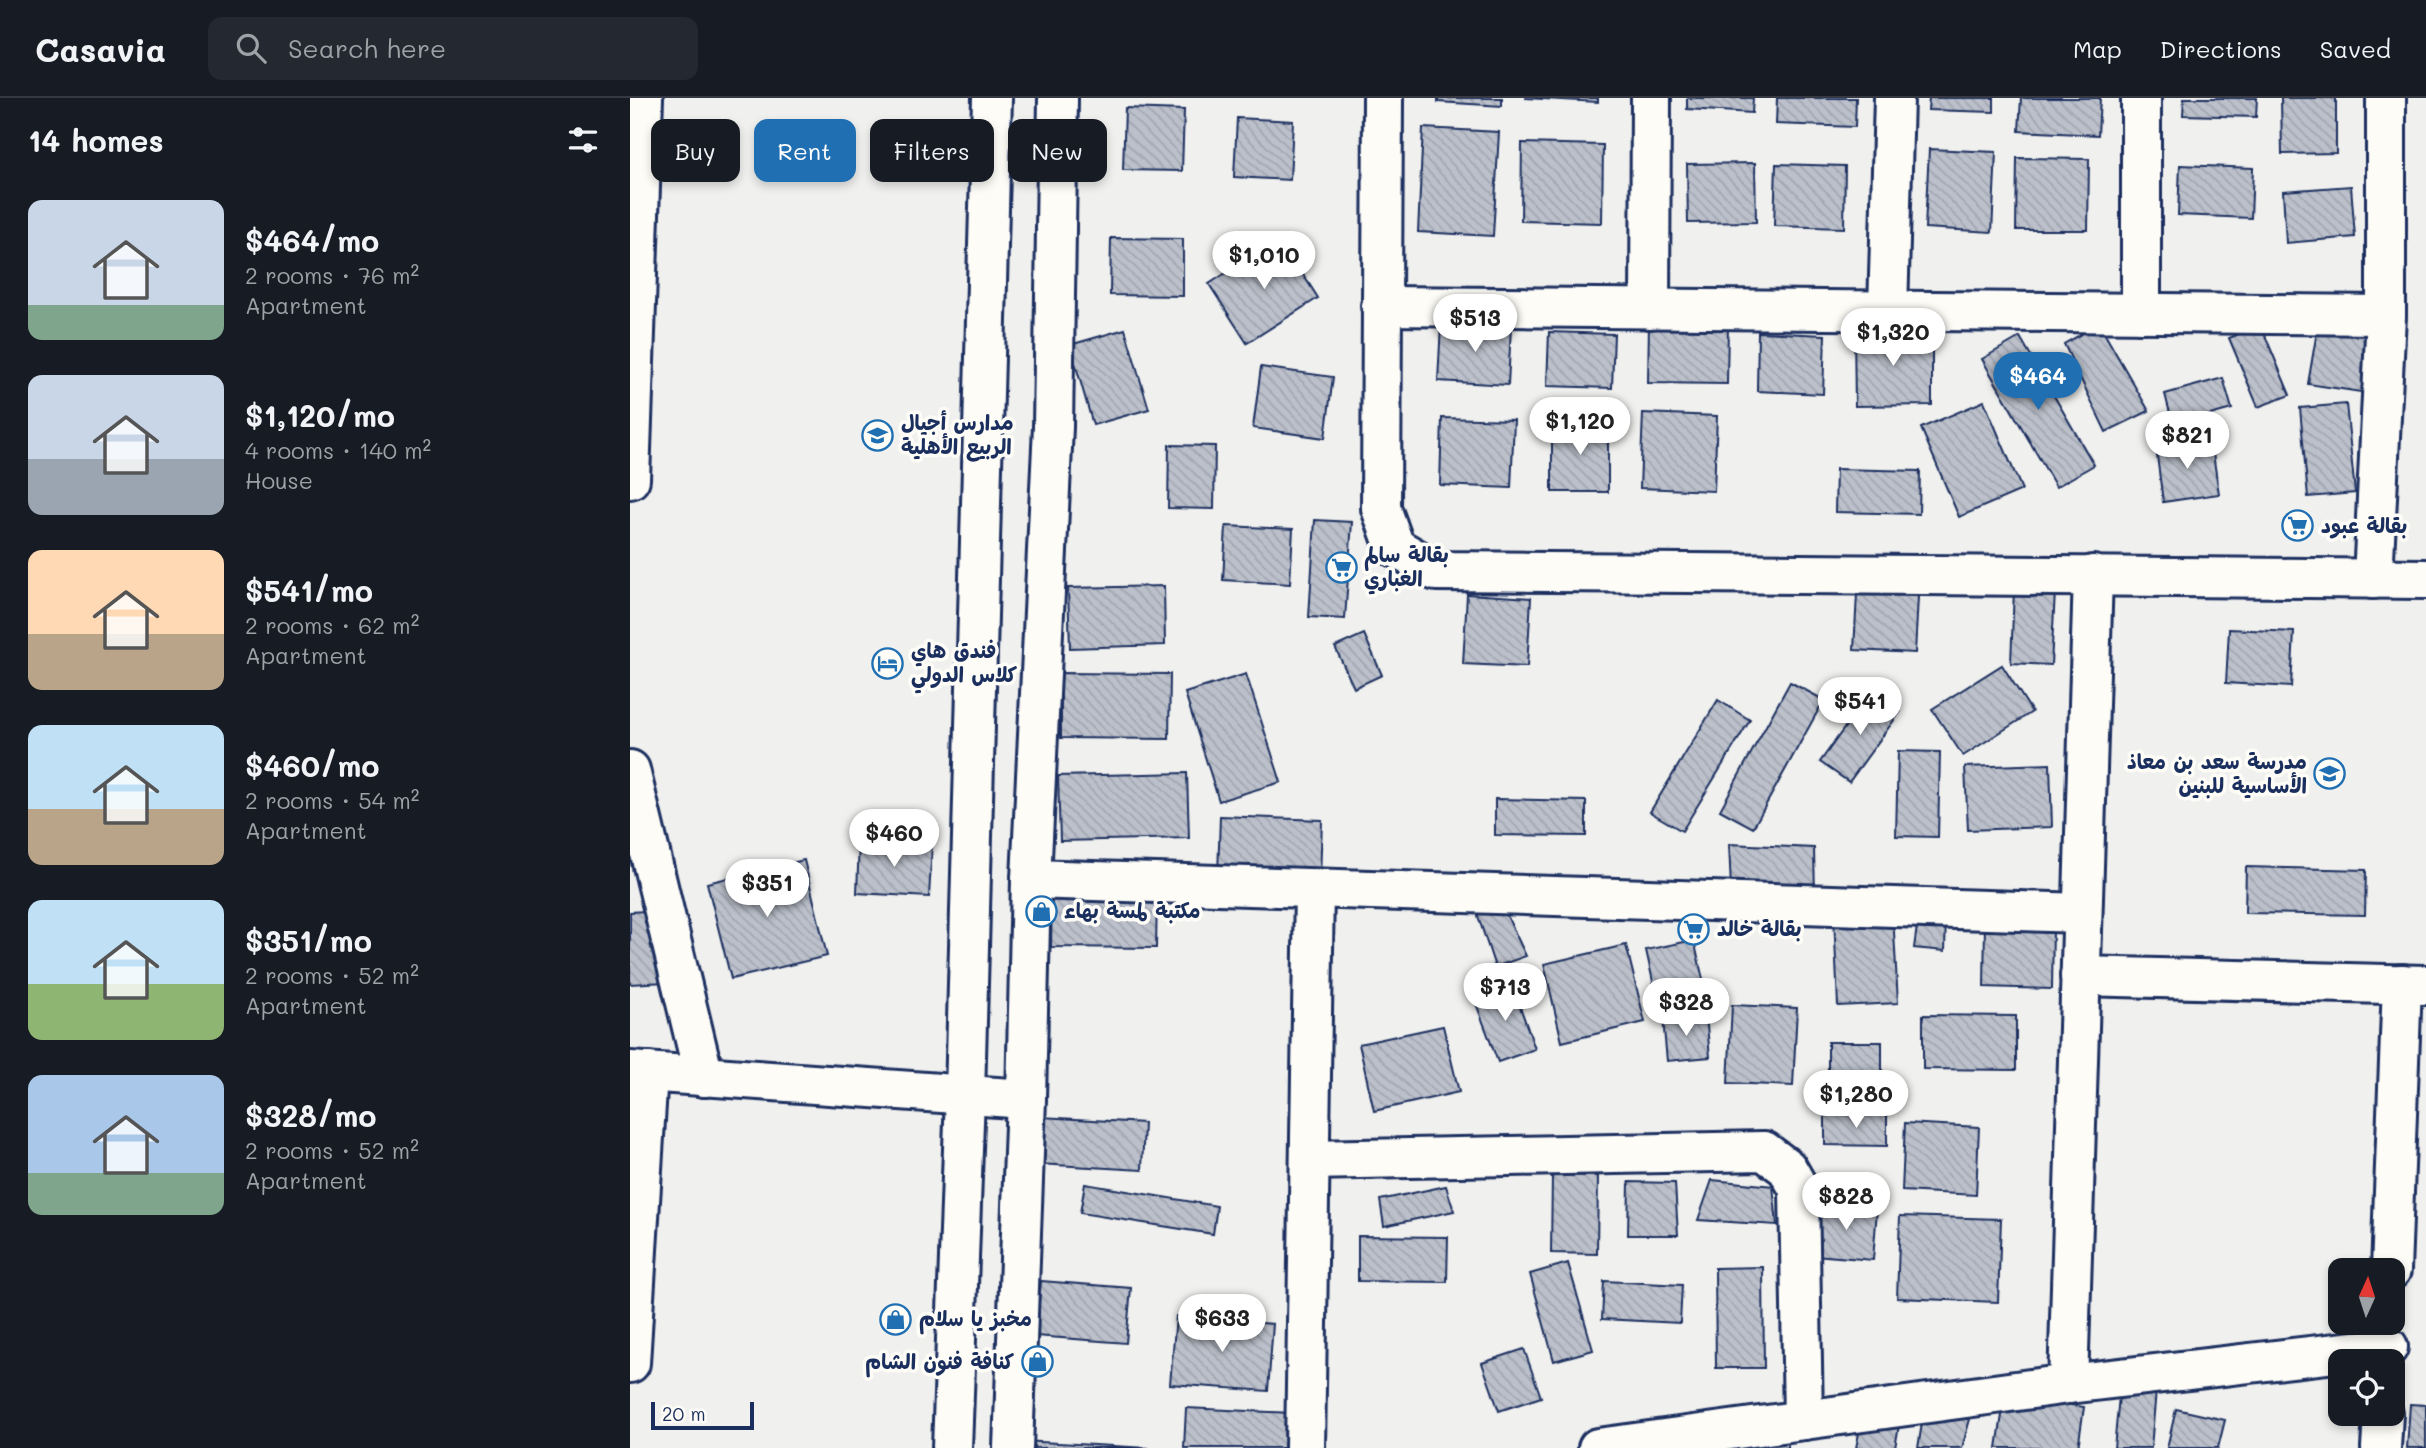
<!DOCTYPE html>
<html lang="en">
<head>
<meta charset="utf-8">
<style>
  :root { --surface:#171b24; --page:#242831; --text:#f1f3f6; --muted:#9ea1a6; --line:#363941; --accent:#1f6fb2 }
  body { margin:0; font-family:Mali,"Playpen Sans Arabic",sans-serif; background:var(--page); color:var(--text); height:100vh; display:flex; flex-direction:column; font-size:26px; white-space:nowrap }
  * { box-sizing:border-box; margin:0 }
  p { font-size:23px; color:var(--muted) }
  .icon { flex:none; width:38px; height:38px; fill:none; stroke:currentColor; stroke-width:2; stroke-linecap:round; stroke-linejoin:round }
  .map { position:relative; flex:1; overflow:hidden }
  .sheet { display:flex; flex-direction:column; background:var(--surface); width:630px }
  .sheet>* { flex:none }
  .hud { position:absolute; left:21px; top:21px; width:665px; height:63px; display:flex; gap:14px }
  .needle { width:46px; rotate:3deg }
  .buttons { position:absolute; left:1698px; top:1160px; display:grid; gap:14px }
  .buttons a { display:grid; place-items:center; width:77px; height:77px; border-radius:14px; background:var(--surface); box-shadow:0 4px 10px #0003; font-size:35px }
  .scale { position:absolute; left:21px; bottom:18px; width:103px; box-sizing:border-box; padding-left:7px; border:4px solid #1b2f5e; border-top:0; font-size:19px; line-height:24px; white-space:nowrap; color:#1b2f5e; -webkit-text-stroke:5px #fdfcf7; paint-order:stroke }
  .price { position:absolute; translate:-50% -60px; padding:0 16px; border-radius:24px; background:#fff; color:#222; font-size:23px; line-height:46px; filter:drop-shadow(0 2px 4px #0008) }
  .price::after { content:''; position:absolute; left:50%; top:42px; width:21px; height:16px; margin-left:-10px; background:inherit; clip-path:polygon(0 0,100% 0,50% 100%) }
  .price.current { background:var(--accent); color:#fff }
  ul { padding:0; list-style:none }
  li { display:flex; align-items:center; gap:21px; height:175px; padding:0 28px }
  li span { display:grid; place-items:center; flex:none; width:196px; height:140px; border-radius:14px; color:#555 }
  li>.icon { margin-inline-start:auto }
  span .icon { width:84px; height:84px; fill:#fffc; stroke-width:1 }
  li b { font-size:30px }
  h2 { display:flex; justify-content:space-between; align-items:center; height:84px; padding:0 28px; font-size:30px }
  .chip { padding:0 24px; border-radius:14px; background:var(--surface); box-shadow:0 4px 10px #0003; font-size:24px; line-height:63px }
  .chip.current { background:var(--accent); color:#fff }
  header { display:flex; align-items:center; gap:42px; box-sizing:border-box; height:98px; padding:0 35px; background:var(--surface); border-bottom:2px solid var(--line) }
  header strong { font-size:33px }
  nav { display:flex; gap:38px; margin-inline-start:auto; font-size:24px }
  .search { width:490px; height:63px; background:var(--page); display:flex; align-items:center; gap:18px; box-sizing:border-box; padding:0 24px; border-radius:14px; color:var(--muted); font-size:26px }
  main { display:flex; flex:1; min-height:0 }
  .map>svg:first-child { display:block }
  .building { fill:url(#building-back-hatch); stroke:#1b2f5e; stroke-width:2 }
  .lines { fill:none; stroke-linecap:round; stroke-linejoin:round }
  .minor-casing { stroke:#1b2f5e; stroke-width:44 }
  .minor { stroke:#fdfcf7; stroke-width:38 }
  .labels { text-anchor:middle; stroke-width:7; stroke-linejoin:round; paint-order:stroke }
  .poi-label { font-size:21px; font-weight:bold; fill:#1b2f5e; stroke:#fdfcf7; text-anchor:start }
</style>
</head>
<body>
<header>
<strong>Casavia</strong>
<div class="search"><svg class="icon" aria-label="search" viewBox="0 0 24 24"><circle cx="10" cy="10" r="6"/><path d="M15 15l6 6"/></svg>Search here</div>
<nav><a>Map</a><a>Directions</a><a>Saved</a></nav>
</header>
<main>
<section class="sheet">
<h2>14 homes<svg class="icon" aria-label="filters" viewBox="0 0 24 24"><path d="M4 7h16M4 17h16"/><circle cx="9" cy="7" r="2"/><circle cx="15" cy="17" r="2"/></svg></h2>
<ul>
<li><span style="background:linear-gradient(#c9d6e8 75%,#7fa58c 0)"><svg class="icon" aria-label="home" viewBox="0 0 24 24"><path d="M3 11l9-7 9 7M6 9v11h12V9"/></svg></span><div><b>$464/mo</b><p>2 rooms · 76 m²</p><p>Apartment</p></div></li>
<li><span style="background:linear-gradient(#c9d6e8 60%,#9aa5b1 0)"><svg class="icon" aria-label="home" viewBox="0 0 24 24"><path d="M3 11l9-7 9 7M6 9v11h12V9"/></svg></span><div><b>$1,120/mo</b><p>4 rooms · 140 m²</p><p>House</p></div></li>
<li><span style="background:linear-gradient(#ffd9b3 60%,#b9a48a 0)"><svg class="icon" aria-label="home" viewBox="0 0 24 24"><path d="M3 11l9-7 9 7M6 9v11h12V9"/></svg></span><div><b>$541/mo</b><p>2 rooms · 62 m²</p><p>Apartment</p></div></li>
<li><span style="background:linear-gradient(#bfe0f5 60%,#b9a48a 0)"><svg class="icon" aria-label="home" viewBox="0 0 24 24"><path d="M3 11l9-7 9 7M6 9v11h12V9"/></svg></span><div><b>$460/mo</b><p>2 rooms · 54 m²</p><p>Apartment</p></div></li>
<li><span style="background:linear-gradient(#bfe0f5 60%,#8fb573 0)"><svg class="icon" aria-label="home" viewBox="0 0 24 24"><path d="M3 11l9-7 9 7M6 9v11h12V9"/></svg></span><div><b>$351/mo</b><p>2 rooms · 52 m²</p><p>Apartment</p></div></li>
<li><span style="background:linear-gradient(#a9c7e8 70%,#7fa58c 0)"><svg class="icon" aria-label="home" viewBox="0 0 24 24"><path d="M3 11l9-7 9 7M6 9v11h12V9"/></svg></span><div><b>$328/mo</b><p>2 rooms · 52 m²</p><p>Apartment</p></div></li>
</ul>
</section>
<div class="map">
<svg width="1796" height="1350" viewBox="0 0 1796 1350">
  <defs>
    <pattern id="building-back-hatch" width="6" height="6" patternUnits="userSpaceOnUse" patternTransform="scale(1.75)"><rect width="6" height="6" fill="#bbc0ca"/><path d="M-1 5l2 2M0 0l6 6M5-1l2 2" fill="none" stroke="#a0a5b0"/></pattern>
  </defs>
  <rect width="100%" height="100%" fill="#f0f0ee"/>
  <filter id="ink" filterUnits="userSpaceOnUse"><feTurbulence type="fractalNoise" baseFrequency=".0143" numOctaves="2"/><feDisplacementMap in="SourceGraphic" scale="14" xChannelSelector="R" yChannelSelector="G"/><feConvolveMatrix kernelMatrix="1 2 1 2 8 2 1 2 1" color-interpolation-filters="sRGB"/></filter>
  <g filter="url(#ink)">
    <!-- building -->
    <g class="building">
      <polygon points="808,0 872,0 872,8 808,4"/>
      <polygon points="895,0 968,0 968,4"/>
      <polygon points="1057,0 1123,0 1122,15 1057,11"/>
      <polygon points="1147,0 1226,0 1225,29 1146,26"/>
      <polygon points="1299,0 1364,0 1364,14 1298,12"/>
      <polygon points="1391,0 1470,0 1468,37 1389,33"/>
      <polygon points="1554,0 1627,0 1626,19 1553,17"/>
      <polygon points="1651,0 1706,0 1706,55 1652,56"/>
      <polygon points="495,10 554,12 552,73 493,72"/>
      <polygon points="607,20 663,23 660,82 604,79"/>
      <polygon points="793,30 869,34 863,138 788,134"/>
      <polygon points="892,45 973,47 972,125 891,123"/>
      <polygon points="1299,51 1366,54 1362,134 1295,130"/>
      <polygon points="1387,60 1459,61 1458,132 1386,132"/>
      <polygon points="1125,65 1126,124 1058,125 1057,66"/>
      <polygon points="1146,66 1215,68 1214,130 1144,128"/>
      <polygon points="1550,67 1623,70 1621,120 1548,117"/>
      <polygon points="1721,88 1725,139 1656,145 1653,93"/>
      <polygon points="481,140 553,141 553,198 480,197"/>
      <polygon points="650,140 688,200 617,245 579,186"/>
      <polygon points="1019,225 1098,226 1097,286 1018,285"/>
      <polygon points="811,226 881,229 878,287 808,283"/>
      <polygon points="1469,226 1519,313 1476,334 1434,246"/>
      <polygon points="1688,227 1747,235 1738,295 1678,286"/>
      <polygon points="1631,228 1660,297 1628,309 1599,240"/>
      <polygon points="495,231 519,311 463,327 440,247"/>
      <polygon points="1224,232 1302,232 1302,307 1225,308"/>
      <polygon points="919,234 984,236 982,290 917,288"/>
      <polygon points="1128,234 1195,237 1193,296 1127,293"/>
      <polygon points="1390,239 1464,367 1426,389 1352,261"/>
      <polygon points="631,269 703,279 695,340 623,330"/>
      <polygon points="1593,280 1602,311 1543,327 1535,296"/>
      <polygon points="1354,303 1392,392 1329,419 1291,330"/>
      <polygon points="1716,306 1725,395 1678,399 1670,310"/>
      <polygon points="1013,315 1087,318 1084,393 1010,390"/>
      <polygon points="812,320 884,322 881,390 810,387"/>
      <rect x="922" y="324" width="56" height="70"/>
      <polygon points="1581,342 1589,396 1533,404 1526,350"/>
      <polygon points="539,347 585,348 584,411 538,410"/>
      <polygon points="1206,371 1290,373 1289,416 1205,414"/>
      <polygon points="685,422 722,424 715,521 679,519"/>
      <polygon points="596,428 663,431 660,486 593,482"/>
      <polygon points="1228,477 1289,480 1285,555 1224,552"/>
      <polygon points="534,488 535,547 440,550 438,490"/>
      <polygon points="1384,491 1425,494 1421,567 1381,565"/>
      <polygon points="837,496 901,500 897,569 833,566"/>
      <polygon points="1599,531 1664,534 1661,589 1596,585"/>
      <polygon points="734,536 752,577 724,590 705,549"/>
      <polygon points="1372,567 1402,614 1333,658 1302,611"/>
      <polygon points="431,575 540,576 539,641 431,640"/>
      <polygon points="616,576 651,684 589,703 555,595"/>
      <polygon points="1160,584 1194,602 1123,730 1090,712"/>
      <polygon points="1241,593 1270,614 1219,684 1190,664"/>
      <polygon points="1088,602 1120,622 1052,733 1020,714"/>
      <polygon points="1268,653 1310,654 1308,739 1266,738"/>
      <polygon points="1420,666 1422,729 1338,732 1335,669"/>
      <polygon points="557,675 559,740 430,743 428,678"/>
      <polygon points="865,701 956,703 956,738 865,737"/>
      <polygon points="590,718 692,722 690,781 588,777"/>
      <polygon points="229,743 302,747 299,799 227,795"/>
      <polygon points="1099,746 1184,750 1185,798 1101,790"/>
      <polygon points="174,762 197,858 101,881 77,785"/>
      <polygon points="1616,769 1736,772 1735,817 1615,815"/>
      <polygon points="422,796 527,797 526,850 421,849"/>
      <polygon points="870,803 896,858 865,869 846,812"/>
      <polygon points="32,812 36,884 0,886 0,814"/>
      <polygon points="1263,816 1268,905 1208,908 1204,818"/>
      <polygon points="1316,818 1315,853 1284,850 1288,821"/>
      <polygon points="1355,826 1423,828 1422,891 1354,889"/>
      <polygon points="1064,842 1076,895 1028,906 1016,852"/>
      <polygon points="996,847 1015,924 932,944 914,866"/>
      <polygon points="882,886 905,951 868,964 844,900"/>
      <polygon points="1102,907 1167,910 1163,988 1098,985"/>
      <polygon points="1076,917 1080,959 1037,963 1033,921"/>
      <polygon points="1293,917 1386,918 1386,972 1293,971"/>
      <polygon points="813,928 829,994 744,1013 729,946"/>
      <rect x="1198" y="944" width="54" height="52"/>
      <polygon points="1195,1016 1257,1017 1257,1048 1195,1047"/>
      <polygon points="411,1019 514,1025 512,1072 408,1066"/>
      <polygon points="1275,1025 1349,1029 1346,1097 1272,1093"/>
      <polygon points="922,1077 968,1078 967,1156 921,1155"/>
      <polygon points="1082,1082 1143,1088 1147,1127 1068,1122"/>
      <polygon points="999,1084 1045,1085 1048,1137 998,1137"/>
      <polygon points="455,1086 587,1108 583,1136 450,1115"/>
      <polygon points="816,1088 824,1113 754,1128 750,1102"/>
      <polygon points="1189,1106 1247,1111 1243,1162 1185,1157"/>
      <polygon points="1270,1118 1371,1121 1368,1204 1267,1200"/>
      <polygon points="728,1138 818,1139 817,1184 728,1183"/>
      <polygon points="938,1165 963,1252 924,1263 900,1176"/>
      <polygon points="1133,1169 1134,1270 1086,1270 1085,1170"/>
      <polygon points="411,1183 501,1190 496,1245 406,1238"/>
      <polygon points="974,1183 1052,1187 1050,1225 972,1221"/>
      <polygon points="546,1218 643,1226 638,1293 540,1286"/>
      <polygon points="894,1251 911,1299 869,1313 852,1265"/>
      <polygon points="1490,1288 1526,1292 1521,1350 1484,1350"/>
      <polygon points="1375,1297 1454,1309 1448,1350 1367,1350"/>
      <polygon points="1780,1306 1796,1307 1796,1350 1777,1350"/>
      <polygon points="556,1310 661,1315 659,1350 554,1350"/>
      <polygon points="1546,1311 1595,1322 1588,1350 1537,1350"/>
      <polygon points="1294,1313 1340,1321 1332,1350 1288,1350"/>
      <polygon points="1232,1320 1269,1327 1265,1350 1226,1350"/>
      <polygon points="1158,1336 1158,1350 1094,1350"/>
      <polygon points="392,1343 519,1350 392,1350"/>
    </g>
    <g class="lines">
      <defs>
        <g id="minor">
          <polyline points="753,0 751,410 765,449 806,473 1796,481"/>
          <polyline points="1511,0 1511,215"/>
          <polyline points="751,208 1756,217"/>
          <polyline points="1020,211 1021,0"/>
          <polyline points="1258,213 1264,0"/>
          <polyline points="0,381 13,0"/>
          <polyline points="1743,481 1756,217 1756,0"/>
          <polyline points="0,672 74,979"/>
          <polyline points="401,781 1452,815"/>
          <polyline points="1450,878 1796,887"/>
          <polyline points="0,973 396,1001"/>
          <polyline points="680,1062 1134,1053 1157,1070 1169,1091 1173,1322"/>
          <polyline points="1761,1172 1772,886"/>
          <polyline points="0,1265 18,974"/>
          <polyline points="1438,1286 1463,477"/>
          <polyline points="322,1350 335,997 362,0"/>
          <polyline points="383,1350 396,1001 401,781 423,329 428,0"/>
          <polyline points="675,1350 684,791"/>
          <polyline points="968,1350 1438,1286 1758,1249"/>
          <polyline points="1751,1350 1753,1316"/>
        </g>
      </defs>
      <!-- minor casing -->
      <use href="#minor" class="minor-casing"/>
      <!-- minor -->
      <use href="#minor" class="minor"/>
    </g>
  </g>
  <!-- icons -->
  <defs>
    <symbol id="school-ring" viewBox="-11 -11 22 22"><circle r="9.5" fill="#fdfcf7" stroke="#1f6fb2" stroke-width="1.5"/><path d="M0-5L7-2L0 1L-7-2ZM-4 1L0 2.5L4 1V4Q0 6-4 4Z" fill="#1f6fb2"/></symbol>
    <symbol id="supermarket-ring" viewBox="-11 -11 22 22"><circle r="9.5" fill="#fdfcf7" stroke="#1f6fb2" stroke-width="1.5"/><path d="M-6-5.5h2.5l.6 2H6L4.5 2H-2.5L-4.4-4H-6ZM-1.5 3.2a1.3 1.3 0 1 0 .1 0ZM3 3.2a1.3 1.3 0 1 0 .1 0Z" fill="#1f6fb2"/></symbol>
    <symbol id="hotel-ring" viewBox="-11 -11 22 22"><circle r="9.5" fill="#fdfcf7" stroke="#1f6fb2" stroke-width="1.5"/><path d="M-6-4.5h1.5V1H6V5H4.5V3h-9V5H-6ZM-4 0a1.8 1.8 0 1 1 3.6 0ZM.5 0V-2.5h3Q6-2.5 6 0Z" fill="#1f6fb2"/></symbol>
    <symbol id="shop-ring" viewBox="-11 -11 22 22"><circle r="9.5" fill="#fdfcf7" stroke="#1f6fb2" stroke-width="1.5"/><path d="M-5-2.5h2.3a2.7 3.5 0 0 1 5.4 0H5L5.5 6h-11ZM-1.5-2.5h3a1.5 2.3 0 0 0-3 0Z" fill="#1f6fb2"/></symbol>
  </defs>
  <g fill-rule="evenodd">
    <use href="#school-ring" x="230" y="320" width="35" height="35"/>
    <use href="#supermarket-ring" x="1650" y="410" width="35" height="35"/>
    <use href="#supermarket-ring" x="694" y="452" width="35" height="35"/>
    <use href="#hotel-ring" x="240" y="548" width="35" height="35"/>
    <use href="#school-ring" x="1682" y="658" width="35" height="35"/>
    <use href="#shop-ring" x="394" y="796" width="35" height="35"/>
    <use href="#supermarket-ring" x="1046" y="814" width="35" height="35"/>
    <use href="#shop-ring" x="248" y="1204" width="35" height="35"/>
    <use href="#shop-ring" x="390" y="1246" width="35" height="35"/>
  </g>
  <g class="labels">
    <!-- poi labels -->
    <g class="poi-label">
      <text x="271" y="332">مدارس أجيال<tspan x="271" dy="24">الربيع الأهلية</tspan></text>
      <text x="1691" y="435">بقالة عبود</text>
      <text x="734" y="464">بقالة سالم<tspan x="734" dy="24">الغباري</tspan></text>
      <text x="281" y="560">فندق هاي<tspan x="281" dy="24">كلاس الدولي</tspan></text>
      <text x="1677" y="671" text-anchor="end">مدرسة سعد بن معاذ<tspan x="1677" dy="24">الأساسية للبنين</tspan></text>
      <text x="434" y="820">مكتبة لمسة بهاء</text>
      <text x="1087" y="838">بقالة خالد</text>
      <text x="289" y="1228">مخبز يا سلام</text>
      <text x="384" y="1271" text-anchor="end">كنافة فنون الشام</text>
    </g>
  </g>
</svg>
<div class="buttons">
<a><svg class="needle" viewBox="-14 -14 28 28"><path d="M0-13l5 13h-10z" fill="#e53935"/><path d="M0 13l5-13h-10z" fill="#9ea1a6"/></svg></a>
<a><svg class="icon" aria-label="locate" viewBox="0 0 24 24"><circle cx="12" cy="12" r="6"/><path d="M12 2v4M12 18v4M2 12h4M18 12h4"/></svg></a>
</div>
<div class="scale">20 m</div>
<b class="price" style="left:634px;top:193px">$1,010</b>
<b class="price" style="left:845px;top:256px">$513</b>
<b class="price" style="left:1263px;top:270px">$1,320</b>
<b class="price current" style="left:1408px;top:314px">$464</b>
<b class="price" style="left:950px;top:359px">$1,120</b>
<b class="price" style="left:1557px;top:373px">$821</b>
<b class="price" style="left:1230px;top:639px">$541</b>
<b class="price" style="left:264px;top:771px">$460</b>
<b class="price" style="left:137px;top:821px">$351</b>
<b class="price" style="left:875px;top:925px">$713</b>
<b class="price" style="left:1056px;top:940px">$328</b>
<b class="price" style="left:1226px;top:1032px">$1,280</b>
<b class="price" style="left:1216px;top:1134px">$828</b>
<b class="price" style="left:592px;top:1256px">$633</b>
<div class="hud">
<a class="chip">Buy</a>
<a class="chip current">Rent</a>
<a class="chip">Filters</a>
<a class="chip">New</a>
</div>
</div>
</main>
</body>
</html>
